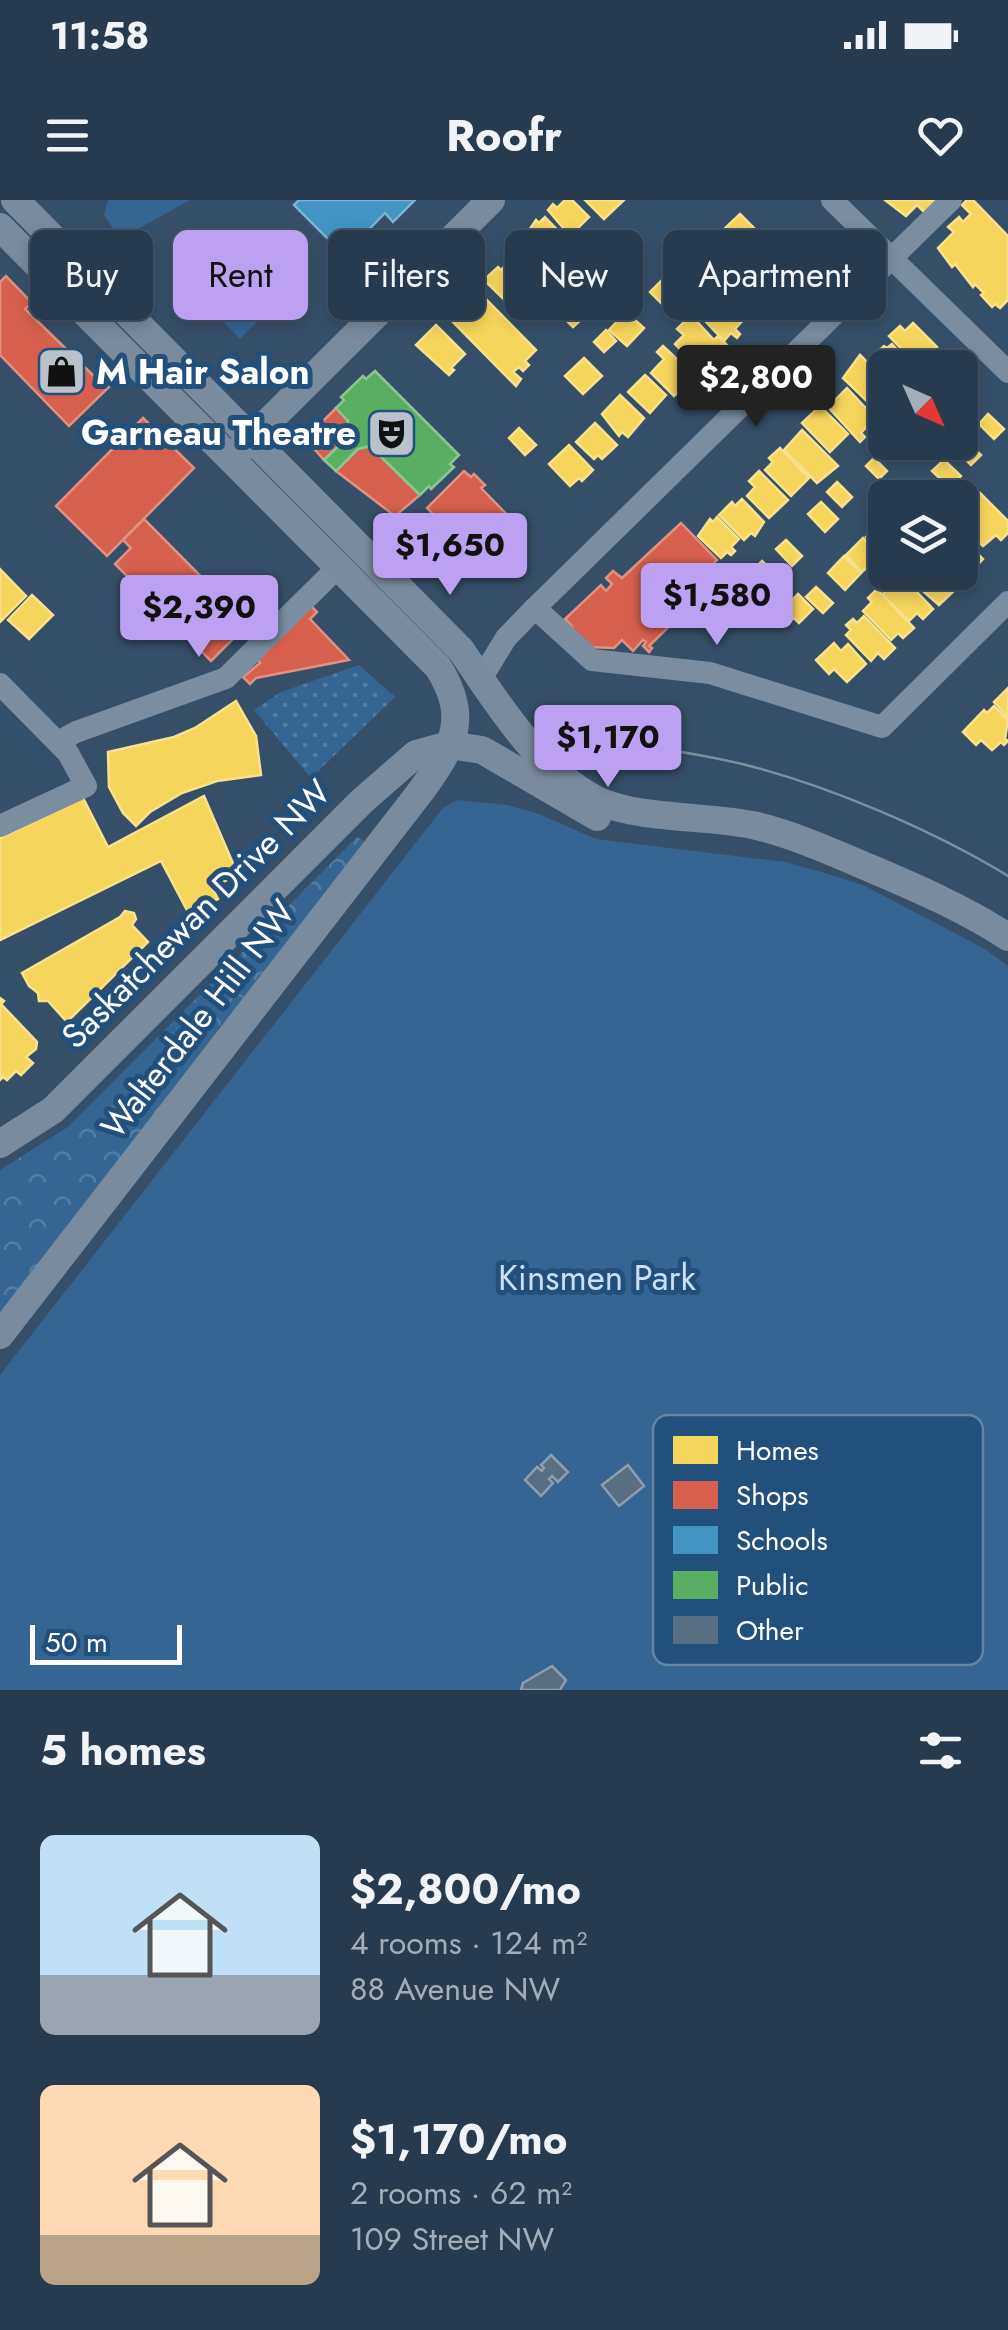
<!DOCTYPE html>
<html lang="en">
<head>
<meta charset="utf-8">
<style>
  :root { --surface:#283b4e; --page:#344658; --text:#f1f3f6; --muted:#a5adb6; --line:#456; --accent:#bca0f2 }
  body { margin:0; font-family:Jost,sans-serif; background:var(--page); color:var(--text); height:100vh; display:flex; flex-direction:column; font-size:38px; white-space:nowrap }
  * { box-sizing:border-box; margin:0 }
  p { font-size:32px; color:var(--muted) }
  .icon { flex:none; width:55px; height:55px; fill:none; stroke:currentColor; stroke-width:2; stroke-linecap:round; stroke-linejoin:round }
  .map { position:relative; height:1490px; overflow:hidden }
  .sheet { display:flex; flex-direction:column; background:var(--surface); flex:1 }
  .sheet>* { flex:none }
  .top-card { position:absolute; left:30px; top:30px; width:950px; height:90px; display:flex; gap:20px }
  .needle { width:65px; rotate:135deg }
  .tools { position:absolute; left:868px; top:150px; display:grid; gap:20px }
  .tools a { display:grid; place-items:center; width:110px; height:110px; border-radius:15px; background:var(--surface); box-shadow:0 5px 15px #0003,0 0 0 2px var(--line); font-size:50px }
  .scale { position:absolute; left:30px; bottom:25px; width:152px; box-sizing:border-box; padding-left:10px; border:5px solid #fff; border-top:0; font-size:28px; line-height:35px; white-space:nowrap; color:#fff; -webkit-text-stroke:8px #22507c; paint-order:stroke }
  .price { position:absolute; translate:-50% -85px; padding:0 22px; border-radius:10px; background:var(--accent); color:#111; font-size:32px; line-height:65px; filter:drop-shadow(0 2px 5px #0008) }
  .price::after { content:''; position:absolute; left:50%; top:60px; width:30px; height:22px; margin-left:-15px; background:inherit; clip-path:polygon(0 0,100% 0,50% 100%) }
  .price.current { background:#222; color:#fff }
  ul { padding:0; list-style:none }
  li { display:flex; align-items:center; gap:30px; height:250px; padding:0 40px }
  li span { display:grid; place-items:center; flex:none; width:280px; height:200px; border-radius:15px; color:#555 }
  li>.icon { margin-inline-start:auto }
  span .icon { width:120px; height:120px; fill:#fffc; stroke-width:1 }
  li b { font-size:42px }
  h2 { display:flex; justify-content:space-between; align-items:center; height:120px; padding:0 40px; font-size:42px }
  .tag { padding:0 35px; border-radius:15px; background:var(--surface); box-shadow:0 5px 15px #0003,0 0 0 2px var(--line); font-size:35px; line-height:90px }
  .tag.current { background:var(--accent); color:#111 }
  .status { display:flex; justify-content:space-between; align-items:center; height:70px; padding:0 50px; background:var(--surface); direction:ltr }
  .status svg { height:28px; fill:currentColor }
  header { display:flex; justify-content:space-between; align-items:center; height:130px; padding:0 40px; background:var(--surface); font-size:45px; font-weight:700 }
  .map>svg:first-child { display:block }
  .forest { fill:url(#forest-crowns) }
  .park { fill:#356693 }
  .garden { fill:url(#garden-dots) }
  .homes { fill:#f6d55c; stroke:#f9e28d; stroke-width:2.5 }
  .shops { fill:#d6604d; stroke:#e29082; stroke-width:2.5 }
  .schools { fill:#4393c3; stroke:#7bb3d5; stroke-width:2.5 }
  .public { fill:#5aae61; stroke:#8cc690; stroke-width:2.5 }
  .building { fill:#5a6e81; stroke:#8f9ead; stroke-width:2.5 }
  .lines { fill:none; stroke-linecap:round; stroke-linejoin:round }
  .minor { stroke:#7b8d9f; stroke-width:22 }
  .major { stroke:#7a8b9d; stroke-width:28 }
  .tram { stroke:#7d8f9f; stroke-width:2.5 }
  .labels { text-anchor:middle; stroke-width:10; stroke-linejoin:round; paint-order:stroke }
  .poi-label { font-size:35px; font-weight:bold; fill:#fff; stroke:#22507c; text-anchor:start }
  .street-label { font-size:35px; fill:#fff; stroke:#22507c }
  .park-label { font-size:35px; fill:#c8dff5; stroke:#22507c }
  .key { fill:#22507c; stroke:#6484a3; stroke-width:2.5 }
  .key-label { font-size:28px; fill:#fff }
</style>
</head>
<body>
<div class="status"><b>11:58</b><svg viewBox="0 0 49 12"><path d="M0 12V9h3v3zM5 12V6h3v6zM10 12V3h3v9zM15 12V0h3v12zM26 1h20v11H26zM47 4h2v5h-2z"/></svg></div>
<header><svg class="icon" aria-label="menu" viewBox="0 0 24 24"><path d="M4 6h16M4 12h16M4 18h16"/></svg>Roofr<svg class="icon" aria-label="heart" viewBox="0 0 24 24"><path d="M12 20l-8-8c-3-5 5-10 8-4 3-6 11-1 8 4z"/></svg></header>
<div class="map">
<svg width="1008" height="1490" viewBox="0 0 1008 1490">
  <defs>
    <pattern id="forest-crowns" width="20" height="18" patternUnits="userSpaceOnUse" patternTransform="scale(2.5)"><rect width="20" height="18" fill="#356693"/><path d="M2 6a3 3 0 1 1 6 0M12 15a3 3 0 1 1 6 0" fill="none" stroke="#537da3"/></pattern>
    <pattern id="garden-dots" width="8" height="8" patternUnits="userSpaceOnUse" patternTransform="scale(2.5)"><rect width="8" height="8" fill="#356693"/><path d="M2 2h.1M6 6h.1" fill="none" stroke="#537da3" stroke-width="1.8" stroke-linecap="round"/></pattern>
  </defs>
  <rect width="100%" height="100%" fill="#364f68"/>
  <!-- forest -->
  <polygon class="forest" points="357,637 366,642 0,1123 0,970 68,927"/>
  <!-- park -->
  <g class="park">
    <polygon points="108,0 190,0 120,39 104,15"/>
    <polygon points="260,53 293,86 240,139 207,105"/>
    <polygon points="457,600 507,605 539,614 596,639 785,662 828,674 863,685 985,749 1008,766 1008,1490 0,1490 0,1175 443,608"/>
  </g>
  <!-- garden -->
  <polygon class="garden" points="359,465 395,497 311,578 254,510 281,492"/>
  <!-- homes -->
  <g class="homes">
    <polygon points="565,0 572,0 589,17 570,36 548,10 553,4 557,8"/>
    <polygon points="585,0 624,0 604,19"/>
    <polygon points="885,0 943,0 924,12 917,5 906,16"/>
    <polygon points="967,0 973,0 1008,36 1008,100 1000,108 995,104 992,107 981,95 984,93 975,84 973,87 955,64 952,67 938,48 954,32 948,27 959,17 963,22 971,14 962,5"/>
    <polygon points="740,14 757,31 739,49 722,31"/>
    <polygon points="545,17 565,38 545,57 525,36 536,20 539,23"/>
    <polygon points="716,36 732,52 710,74 694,58"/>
    <polygon points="775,37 801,63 793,71 798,76 785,89 770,75 767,78 754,58"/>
    <polygon points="523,42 546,65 528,84 506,62"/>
    <polygon points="617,47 634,65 616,83 599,66"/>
    <polygon points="687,55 702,70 684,88 669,73"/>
    <polygon points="507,64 529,87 523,93 526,95 520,102 516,101 521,106 516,111 484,80 498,67 501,70"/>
    <polygon points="747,72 760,85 766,80 776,90 751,114 721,82 730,73 738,82"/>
    <polygon points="661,81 678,98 667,109 650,92"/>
    <polygon points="476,89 536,150 525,161 529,165 523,171 519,167 513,172 521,179 516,186 448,117"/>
    <polygon points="719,92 745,118 735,129 740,134 737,138 731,133 724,141 691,106 698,99 705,107"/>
    <polygon points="565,102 582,119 573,127 556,110"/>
    <polygon points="626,112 644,128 627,146 609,130"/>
    <polygon points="691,115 714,140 718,136 727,145 724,149 729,155 706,176 675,144 684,135 677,129"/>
    <polygon points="913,123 937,147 927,156 931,160 924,168 920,168 889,136 900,126 905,131"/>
    <polygon points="436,125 465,154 451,168 454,170 449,175 416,145"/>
    <polygon points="606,130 616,141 604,152 594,142"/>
    <polygon points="892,144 914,168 885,168 885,174 870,159 884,146 887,148"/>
    <polygon points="663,146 696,177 685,193 681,189 674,196 651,173 664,159 657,152"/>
    <polygon points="860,155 885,180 885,195 873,207 843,178"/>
    <polygon points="584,158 602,176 583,194 565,176"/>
    <polygon points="645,175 666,195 650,213 628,192"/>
    <polygon points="847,188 875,218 861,233 865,237 860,242 828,207"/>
    <polygon points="620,195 644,218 628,237 622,232 619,236 602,214"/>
    <polygon points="820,206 848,234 830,252 802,223"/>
    <polygon points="988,214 1004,229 994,239 979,224"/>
    <polygon points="595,223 617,245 602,259 598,255 594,259 576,242"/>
    <polygon points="519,228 536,245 525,255 509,238"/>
    <polygon points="802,230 838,266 817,283 784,250"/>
    <polygon points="966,240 981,255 971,265 956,250"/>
    <polygon points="569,245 593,270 582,281 579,278 570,286 549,264"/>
    <polygon points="780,248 809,278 791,296 765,270 773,262 769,258"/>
    <polygon points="874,258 887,271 879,279 866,266"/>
    <polygon points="944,260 961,276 956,281 960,284 953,291 932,271"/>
    <polygon points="759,271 788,300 769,318 747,296 755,287 749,281"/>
    <polygon points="837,282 852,297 842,307 827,292"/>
    <polygon points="980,293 1008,321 1008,333 1001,340 996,335 983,346 972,336 976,331 960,315"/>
    <polygon points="742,299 764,322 755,336 751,333 744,340 719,315 732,302 735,306"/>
    <polygon points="821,302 838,319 825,332 808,314"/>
    <polygon points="717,317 739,339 731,347 735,351 731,355 727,352 721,358 698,336 710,319 713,322"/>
    <polygon points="882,321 885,323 885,348 881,352 866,337"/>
    <polygon points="960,336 983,359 970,373 964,367 960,372"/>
    <polygon points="863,338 880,355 862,372 846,355"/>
    <polygon points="786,340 802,356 792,366 776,349"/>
    <polygon points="844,356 861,373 845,390 828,373"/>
    <polygon points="762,361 779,377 765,392 748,375"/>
    <polygon points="0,369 26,396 0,422"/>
    <polygon points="917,372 946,372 960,385 939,405 910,380"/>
    <polygon points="901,375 933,409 923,419 917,413 909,421 882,395"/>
    <polygon points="816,387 833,403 823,413 806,397"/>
    <polygon points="877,389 914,428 903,438 898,433 891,440 863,411 872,402 868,398"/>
    <polygon points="798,394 813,409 799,423 794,418 789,422 782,416 788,411 784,408"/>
    <polygon points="32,395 53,415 29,439 8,420"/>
    <polygon points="864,416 895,448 884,459 878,453 871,461 846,435 851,430 846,425 853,419 857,423"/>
    <polygon points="834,443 841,451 848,444 866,464 847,482 834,469 829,474 816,460"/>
    <polygon points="1008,488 1008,517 994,502"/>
    <polygon points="236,501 256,536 261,575 217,581 182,593 150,612 136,626 123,613 109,587 108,552 174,537 195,528"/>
    <polygon points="994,506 1008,520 1005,539 1008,541 1004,545 1001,542 992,550 981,540 976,545 963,532 984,510 987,513"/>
    <polygon points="204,596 238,675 212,687 218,699 189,714 161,661 0,740 0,638 83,598 108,647"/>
    <polygon points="125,711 134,713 136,719 132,725 148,742 67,822 48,801 39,801 38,793 29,786 22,773 120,717"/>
    <polygon points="0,798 4,801 1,804 37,842 36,849 26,857 33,863 21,875 16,871 7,880 3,877 0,880"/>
  </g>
  <!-- shops -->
  <g class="shops">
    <polygon points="6,76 32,103 25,109 102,184 104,181 109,187 69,226 0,155 0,82"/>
    <polygon points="336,208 348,221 347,238 324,260 307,241 308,236"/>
    <polygon points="143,218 194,268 107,356 56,306"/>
    <polygon points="370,246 420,295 395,316 336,271 358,249"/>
    <polygon points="464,271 471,277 474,274 485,285 481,288 520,328 492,357 482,356 454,327 450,331 427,308"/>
    <polygon points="144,319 248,424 211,461 115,364 131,348 123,340"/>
    <polygon points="681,323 717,360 698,379 686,367 664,389 685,411 649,446 652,448 649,452 643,446 646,442 643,440 633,451 622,440 614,448 588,447 568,429 572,426 565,419 601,385 606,391 612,384 606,378 613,371 622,378"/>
    <polygon points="311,406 317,412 310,419 349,460 256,478 250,484 243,477 260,463 257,459"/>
  </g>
  <!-- schools -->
  <polygon class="schools" points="299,0 415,0 393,22 385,13 344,55 294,5"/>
  <!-- public -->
  <polygon class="public" points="375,171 459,255 450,264 454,267 431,289 429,286 420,295 370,246 358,249 336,271 324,260 347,238 348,221 336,208 344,200 341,197 363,176 366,179"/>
  <!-- building -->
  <g class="building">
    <polygon points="551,1255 568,1272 558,1282 552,1276 549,1279 553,1283 541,1296 525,1280 537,1267 542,1271 544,1268 541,1265"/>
    <polygon points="628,1265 644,1286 619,1306 602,1285"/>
    <polygon points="552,1466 566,1480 560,1490 521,1490 523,1483"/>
  </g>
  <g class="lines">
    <!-- minor -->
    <g class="minor">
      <polyline points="832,0 1008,172"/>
      <polyline points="535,408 592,460 710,473 882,527 1008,402"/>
      <polyline points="481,479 506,438 535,408 951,0"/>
      <polyline points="0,484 68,553 86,586 0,626"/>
      <polyline points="58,542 76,532 226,478 338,367"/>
    </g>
    <!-- major -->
    <g class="major">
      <path d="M15,0l446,450c36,53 78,122 138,151 42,19 111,14 158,25 40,10 77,27 115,43 47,20 93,40 136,68"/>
      <path d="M0,27l438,440c32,51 16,78 -17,124l-421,544"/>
      <polyline points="239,251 491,0"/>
      <polyline points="0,944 53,910 362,601 416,554 449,545 482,550 597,617"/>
    </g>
    <!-- tram -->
    <path class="tram" d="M553,536c64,7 127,13 189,28 85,21 191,66 266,112"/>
  </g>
  <!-- icons -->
  <defs>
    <symbol id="shop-square" viewBox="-11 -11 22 22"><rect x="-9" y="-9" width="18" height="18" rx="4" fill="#b9c1ca" stroke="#22507c"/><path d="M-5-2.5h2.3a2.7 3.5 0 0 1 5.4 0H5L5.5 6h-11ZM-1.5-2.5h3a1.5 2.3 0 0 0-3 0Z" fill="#111"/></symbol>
    <symbol id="theatre-square" viewBox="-11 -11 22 22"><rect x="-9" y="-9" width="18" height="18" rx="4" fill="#b9c1ca" stroke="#22507c"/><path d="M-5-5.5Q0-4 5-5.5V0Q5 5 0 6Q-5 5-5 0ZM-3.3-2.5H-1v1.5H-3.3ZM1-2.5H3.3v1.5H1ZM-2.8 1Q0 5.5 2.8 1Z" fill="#111"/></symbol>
  </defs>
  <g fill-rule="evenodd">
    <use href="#shop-square" x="34" y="144" width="55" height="55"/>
    <use href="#theatre-square" x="364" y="206" width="55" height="55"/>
  </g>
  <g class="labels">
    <!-- poi labels -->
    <g class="poi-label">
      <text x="96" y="184">M Hair Salon</text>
      <text x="356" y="245" text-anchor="end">Garneau Theatre</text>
    </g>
    <!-- street labels -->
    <g class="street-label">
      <text transform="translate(196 714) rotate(-45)" y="12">Saskatchewan Drive NW</text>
      <text transform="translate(198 819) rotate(-52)" y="12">Walterdale Hill NW</text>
    </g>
    <!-- park labels -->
    <g class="park-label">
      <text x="597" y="1090">Kinsmen Park</text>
    </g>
  </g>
  <!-- legend -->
  <rect x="653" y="1215" width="330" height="250" rx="15" class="key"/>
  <rect x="673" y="1236" width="45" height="28" fill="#f6d55c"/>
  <rect x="673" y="1281" width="45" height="28" fill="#d6604d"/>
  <rect x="673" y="1326" width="45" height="28" fill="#4393c3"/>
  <rect x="673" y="1371" width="45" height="28" fill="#5aae61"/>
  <rect x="673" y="1416" width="45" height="28" fill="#5a6e81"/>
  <g class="key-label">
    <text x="736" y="1260">Homes</text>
    <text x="736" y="1305">Shops</text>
    <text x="736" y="1350">Schools</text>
    <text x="736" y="1395">Public</text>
    <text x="736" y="1440">Other</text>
  </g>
</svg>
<div class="tools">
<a><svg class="needle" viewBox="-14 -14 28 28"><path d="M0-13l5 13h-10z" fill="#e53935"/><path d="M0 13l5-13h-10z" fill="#a5adb6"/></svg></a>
<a><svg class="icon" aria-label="layers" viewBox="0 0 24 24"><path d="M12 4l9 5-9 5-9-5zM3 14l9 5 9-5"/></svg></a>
</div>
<div class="scale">50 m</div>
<b class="price current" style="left:756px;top:230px">$2,800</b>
<b class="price" style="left:450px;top:398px">$1,650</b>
<b class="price" style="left:717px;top:448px">$1,580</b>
<b class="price" style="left:199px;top:460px">$2,390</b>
<b class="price" style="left:608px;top:590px">$1,170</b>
<div class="top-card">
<a class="tag">Buy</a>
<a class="tag current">Rent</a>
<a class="tag">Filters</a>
<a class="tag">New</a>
<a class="tag">Apartment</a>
</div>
</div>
<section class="sheet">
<h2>5 homes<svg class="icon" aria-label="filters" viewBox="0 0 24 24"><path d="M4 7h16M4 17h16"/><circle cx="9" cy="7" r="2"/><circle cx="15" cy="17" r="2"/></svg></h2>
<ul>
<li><span style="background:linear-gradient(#bfe0f5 70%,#9aa5b1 0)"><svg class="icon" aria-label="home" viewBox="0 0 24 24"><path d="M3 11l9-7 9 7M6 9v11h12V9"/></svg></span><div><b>$2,800/mo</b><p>4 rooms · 124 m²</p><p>88 Avenue NW</p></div></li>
<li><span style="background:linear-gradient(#ffd9b3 75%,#b9a48a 0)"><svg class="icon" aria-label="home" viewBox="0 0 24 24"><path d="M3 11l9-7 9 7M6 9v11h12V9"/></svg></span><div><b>$1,170/mo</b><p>2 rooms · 62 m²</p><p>109 Street NW</p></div></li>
</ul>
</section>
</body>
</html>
